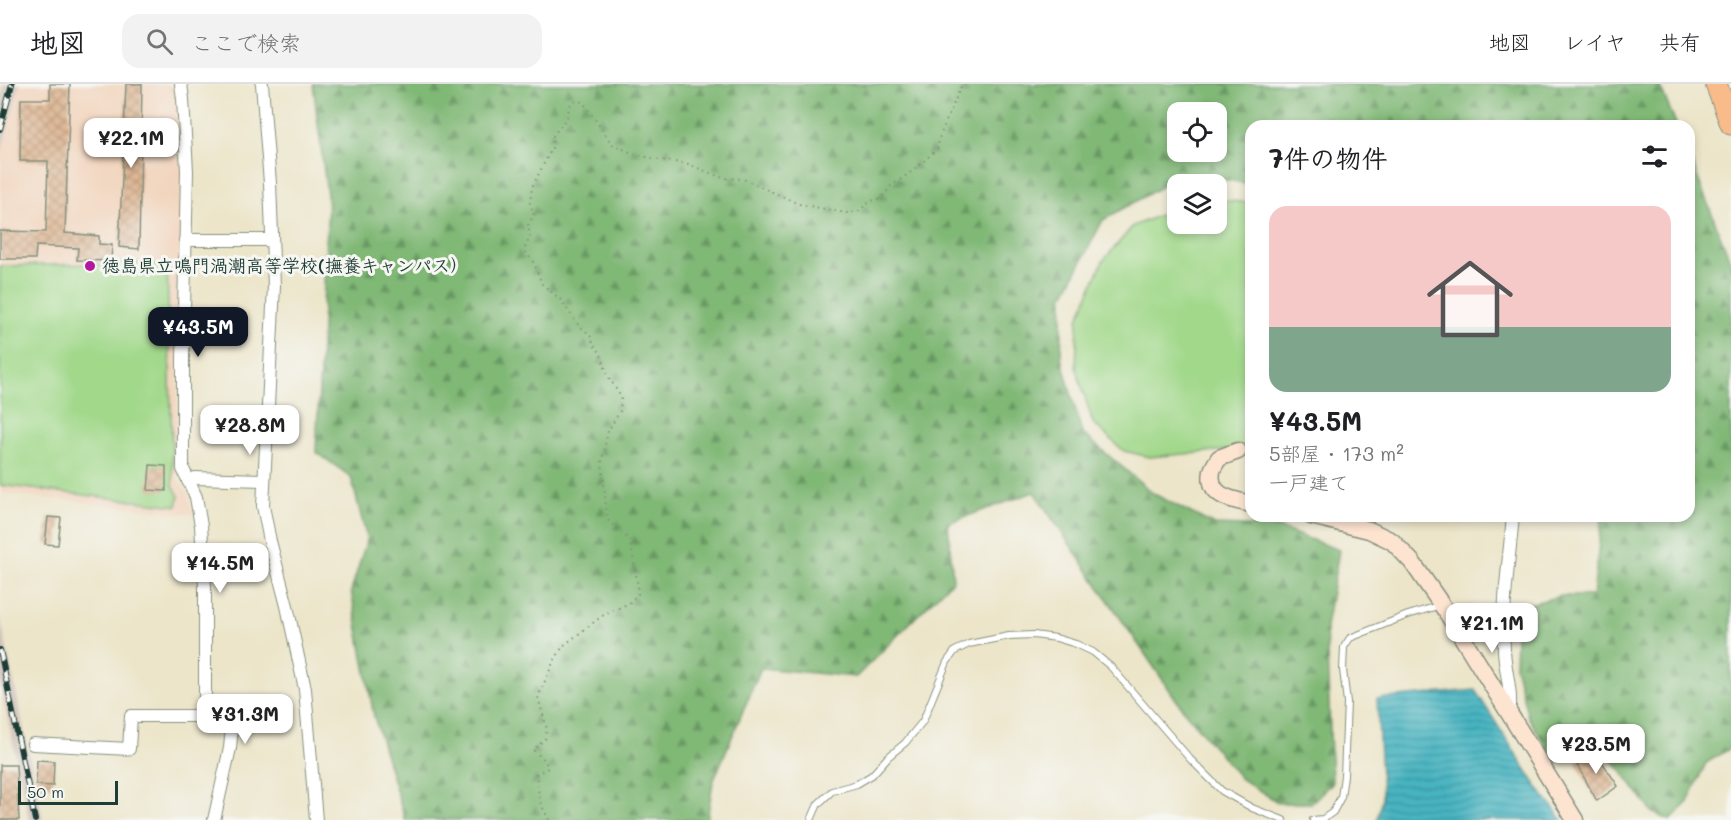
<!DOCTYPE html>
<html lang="ja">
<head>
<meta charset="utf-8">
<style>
  :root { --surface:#fff; --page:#f2f2f2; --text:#202124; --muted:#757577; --line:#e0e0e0; --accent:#111827 }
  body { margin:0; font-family:Mali,"Klee One",sans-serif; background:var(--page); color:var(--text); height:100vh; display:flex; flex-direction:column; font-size:22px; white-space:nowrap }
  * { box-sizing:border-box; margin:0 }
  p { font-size:20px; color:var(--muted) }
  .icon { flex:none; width:33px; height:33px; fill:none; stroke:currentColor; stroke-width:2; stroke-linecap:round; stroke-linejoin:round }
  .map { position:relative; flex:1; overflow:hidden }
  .panel { position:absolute; left:1245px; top:36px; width:450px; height:402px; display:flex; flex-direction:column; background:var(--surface); border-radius:18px; box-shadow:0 3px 9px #0003 }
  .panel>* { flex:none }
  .buttons { position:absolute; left:1167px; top:18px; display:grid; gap:12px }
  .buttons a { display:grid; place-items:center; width:60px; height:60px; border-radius:12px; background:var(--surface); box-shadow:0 3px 9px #0003; font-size:30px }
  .scale { position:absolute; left:18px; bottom:15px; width:100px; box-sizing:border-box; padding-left:6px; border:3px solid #1f3d34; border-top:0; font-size:16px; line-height:21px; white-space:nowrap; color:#1f3d34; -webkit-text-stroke:4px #f6f6f2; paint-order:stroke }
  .price { position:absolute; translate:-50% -51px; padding:0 14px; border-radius:12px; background:#fff; color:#222; font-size:20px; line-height:39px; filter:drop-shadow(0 2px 3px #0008) }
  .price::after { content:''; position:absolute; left:50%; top:36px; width:18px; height:14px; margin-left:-9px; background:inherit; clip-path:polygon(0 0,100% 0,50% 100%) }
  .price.on { background:var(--accent); color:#fff }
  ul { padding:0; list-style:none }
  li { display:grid; align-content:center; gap:12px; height:318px; padding:0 24px }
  li span { display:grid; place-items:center; height:186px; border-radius:18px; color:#555 }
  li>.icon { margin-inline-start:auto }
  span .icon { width:108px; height:108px; fill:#fffc; stroke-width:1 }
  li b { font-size:26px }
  h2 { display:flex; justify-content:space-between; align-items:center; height:72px; padding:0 24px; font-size:26px }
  header { display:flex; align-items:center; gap:36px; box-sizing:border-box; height:84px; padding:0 30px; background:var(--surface); border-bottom:2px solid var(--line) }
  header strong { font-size:28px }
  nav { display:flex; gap:33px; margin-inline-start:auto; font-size:21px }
  .search { width:420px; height:54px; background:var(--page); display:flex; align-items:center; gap:15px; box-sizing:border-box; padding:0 21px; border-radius:18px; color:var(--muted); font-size:22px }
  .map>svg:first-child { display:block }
  .built { fill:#f2d5be }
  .railway { fill:#cfc1ba }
  .forest { fill:url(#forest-firs); stroke:#507a55; stroke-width:1.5; fill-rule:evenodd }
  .park { fill:#a1d88a; stroke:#608a5f; stroke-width:1.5 }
  .water { fill:url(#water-rules); stroke:#32787a; stroke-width:1.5 }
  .building { fill:url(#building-cross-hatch) }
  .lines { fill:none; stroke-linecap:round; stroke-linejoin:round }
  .lane-casing { stroke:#86917e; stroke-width:8 }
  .street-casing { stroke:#86917e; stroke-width:14 }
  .secondary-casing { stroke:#86917e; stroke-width:19 }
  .highway-casing { stroke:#86917e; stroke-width:23 }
  .path { stroke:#86917e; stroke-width:2; stroke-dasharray:1.5 4.5; stroke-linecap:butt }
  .lane { stroke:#fff; stroke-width:6 }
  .street { stroke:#fff; stroke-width:12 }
  .secondary { stroke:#fde4d1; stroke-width:16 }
  .highway { stroke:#fabb8b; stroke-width:21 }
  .rail-casing { stroke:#1f3d34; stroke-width:6 }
  .rail { stroke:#f6f6f2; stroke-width:4; stroke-dasharray:11; stroke-linecap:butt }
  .poi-dot { fill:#b5179e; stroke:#f6f6f2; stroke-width:2 }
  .labels { text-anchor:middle; stroke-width:6; stroke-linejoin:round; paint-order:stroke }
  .poi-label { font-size:18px; font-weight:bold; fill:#1f3d34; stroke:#f6f6f2; text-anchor:start }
</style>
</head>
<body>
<header>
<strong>地図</strong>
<div class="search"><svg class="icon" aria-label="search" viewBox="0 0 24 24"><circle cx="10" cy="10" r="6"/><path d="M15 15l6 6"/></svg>ここで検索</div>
<nav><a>地図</a><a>レイヤ</a><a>共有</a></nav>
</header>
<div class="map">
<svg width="1731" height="736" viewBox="0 0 1731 736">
  <defs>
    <pattern id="forest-firs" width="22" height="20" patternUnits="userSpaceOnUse" patternTransform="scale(1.5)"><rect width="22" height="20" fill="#80b876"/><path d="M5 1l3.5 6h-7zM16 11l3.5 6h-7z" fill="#689762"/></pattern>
    <pattern id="water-rules" width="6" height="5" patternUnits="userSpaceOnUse" patternTransform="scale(1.5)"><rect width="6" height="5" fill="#46b4c1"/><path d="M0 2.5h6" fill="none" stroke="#3a949e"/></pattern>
    <pattern id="building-cross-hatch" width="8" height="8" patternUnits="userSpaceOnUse" patternTransform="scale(1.5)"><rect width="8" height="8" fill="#ddb490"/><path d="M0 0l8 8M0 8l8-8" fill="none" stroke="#b39476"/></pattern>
  </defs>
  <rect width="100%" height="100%" fill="#f6f6f2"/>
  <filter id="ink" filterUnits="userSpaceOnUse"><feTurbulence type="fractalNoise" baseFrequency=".0167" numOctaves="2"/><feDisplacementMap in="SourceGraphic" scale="12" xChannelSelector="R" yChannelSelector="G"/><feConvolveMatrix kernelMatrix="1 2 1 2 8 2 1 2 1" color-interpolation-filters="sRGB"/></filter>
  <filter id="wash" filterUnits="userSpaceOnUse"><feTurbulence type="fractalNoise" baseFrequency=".008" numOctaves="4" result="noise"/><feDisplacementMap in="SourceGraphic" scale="24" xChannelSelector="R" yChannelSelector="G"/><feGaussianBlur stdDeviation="1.35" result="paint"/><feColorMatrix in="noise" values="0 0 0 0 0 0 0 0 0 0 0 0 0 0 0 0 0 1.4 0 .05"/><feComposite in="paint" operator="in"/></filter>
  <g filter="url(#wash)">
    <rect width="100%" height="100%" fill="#ece5c9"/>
    <!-- built -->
    <polygon class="built" points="20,0 176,0 183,90 178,273 177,394 187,407 194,431 0,409 0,73"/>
    <!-- railway -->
    <g class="railway">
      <polygon points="4,0 20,0 0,73 0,17"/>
      <polygon points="0,530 2,542 43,736 29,736 0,599"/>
    </g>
    <!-- forest -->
    <g class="forest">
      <path d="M313,0h1346l18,42h-426v58l-66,-11 -82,47 -40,77 -2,60 21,76 72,61 60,31 63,2 62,23 -13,77 6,155 -20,21h-33l-38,-24 -57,-68 -150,-219 -86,31 5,57 -97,97 -95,-9 -48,114 -6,38h-302l-31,-104 -23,-125 16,-52 -16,-62 -35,-25 12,-249zM1178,28h38v40h-38z"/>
      <polygon points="1689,72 1731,179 1731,664 1706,679 1688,718 1670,736 1653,729 1593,650 1556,679 1528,633 1515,582 1517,523 1561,512 1593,512 1602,432 1689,432"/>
    </g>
    <!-- park -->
    <g class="park">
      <polygon points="1221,116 1251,119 1251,364 1150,373 1124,367 1093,339 1076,284 1078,235 1103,177 1133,142 1177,124 1178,140 1216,140 1217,117"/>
      <polygon points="144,179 167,182 173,401 179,412 177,422 0,401 0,182"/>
    </g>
    <!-- water -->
    <polygon class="water" points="1475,606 1539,706 1563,736 1377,736 1382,713 1377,615"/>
    <g id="blocks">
      <!-- building -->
      <g class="building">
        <polygon points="50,0 70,0 65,149 99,152 99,160 112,161 111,177 77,176 78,164 36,162 35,175 0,175 0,147 46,148 48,77 20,77 21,15 50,15"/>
        <polygon points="126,0 142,0 139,165 119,163"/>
        <polygon points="150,381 166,382 166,407 148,406"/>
        <polygon points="48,433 61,434 58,461 45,460"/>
        <polygon points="1593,664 1618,702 1597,717 1576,679"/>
        <polygon points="37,676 54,677 53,702 36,701"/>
        <polygon points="0,681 16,681 19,736 0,736"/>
      </g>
    </g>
  </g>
  <g filter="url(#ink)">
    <use href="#blocks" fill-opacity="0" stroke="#86917e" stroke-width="1.5"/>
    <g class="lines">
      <defs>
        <g id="lane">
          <polyline points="811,736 818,720 832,707 857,700 872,691 888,673 905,659 923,637 947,578 955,567 969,560 1009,552 1034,551 1056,554 1076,560 1093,568 1111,583 1190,675 1222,707 1252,724 1283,736"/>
          <polyline points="1313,736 1323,735 1333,728 1341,713 1344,692 1347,618 1343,586 1344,563 1350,554 1408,531 1441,521"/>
        </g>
        <g id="street">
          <polyline points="181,0 183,15 187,87 183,275 183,385 196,413 201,442 205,502 205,631"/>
          <polyline points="262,0 270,99 274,202 263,422 270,457 287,522 305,605 316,736"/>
          <polyline points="185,156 272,156"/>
          <polyline points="188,397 195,394 264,396"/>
          <path d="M1509,630c4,-21 -4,-42 -5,-64 -2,-44 5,-90 9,-134"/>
          <polyline points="33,660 129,665 131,632 233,632 230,664 214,736"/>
        </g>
        <g id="secondary">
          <path d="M1238,367l-19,7c-2,3 -6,9 -7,13 -5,26 21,29 39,33"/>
          <polyline points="1311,432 1369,446 1392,457 1412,478 1446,527 1575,736"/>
        </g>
        <polyline id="highway" points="1716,0 1731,40"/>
      </defs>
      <!-- lane casing -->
      <use href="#lane" class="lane-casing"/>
      <!-- street casing -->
      <use href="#street" class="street-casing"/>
      <!-- secondary casing -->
      <use href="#secondary" class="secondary-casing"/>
      <!-- highway casing -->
      <use href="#highway" class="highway-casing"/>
      <!-- path -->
      <polyline class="path" points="549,736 540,718 536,690 548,684 545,676 533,666 545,655 547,645 538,613 553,579 563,562 602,532 629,519 638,510 638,503 630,455 619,448 607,435 602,377 608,347 620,327 621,313 608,292 600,268 592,259 593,255 585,246 579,242 560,215 542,200 534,179 524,166 530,153 528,141 534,131 530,119 532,103 552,64 553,52 567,33 570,21 576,17 583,18 612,60 632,69 654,75 688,80 723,94 743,95 799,120 846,129 859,127 871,117 882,114 891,102 914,86 938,64 939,54 962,0"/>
      <!-- lane -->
      <use href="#lane" class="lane"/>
      <!-- street -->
      <use href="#street" class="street"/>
      <!-- secondary -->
      <use href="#secondary" class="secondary"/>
      <!-- highway -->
      <use href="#highway" class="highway"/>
      <defs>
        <g id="rail">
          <polyline points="0,45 12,0"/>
          <polyline points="0,566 35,736"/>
        </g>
      </defs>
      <!-- rail casing -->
      <use href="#rail" class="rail-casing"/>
      <!-- rail -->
      <use href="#rail" class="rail"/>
    </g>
  </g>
  <!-- markers -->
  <circle class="poi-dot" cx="90" cy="182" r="6"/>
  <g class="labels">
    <!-- poi labels -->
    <g class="poi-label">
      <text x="102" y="188">徳島県立鳴門渦潮高等学校(撫養キャンパス）</text>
    </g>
  </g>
</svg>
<div class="buttons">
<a><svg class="icon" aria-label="locate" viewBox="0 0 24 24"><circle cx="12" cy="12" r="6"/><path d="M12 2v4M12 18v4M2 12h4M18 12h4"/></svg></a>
<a><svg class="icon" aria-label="layers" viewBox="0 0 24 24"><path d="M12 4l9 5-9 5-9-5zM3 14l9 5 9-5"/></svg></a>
</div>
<div class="scale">50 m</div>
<b class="price" style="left:131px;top:85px">¥22.1M</b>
<b class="price on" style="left:198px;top:274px">¥43.5M</b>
<b class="price" style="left:250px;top:372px">¥28.8M</b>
<b class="price" style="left:220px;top:510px">¥14.5M</b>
<b class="price" style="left:1492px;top:570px">¥21.1M</b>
<b class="price" style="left:245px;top:661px">¥31.3M</b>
<b class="price" style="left:1596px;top:691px">¥23.5M</b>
<section class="panel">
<h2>7件の物件<svg class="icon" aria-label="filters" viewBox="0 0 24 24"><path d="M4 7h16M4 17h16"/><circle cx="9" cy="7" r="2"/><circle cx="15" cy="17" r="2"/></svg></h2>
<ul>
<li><span style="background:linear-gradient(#f6c9c9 65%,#7fa58c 0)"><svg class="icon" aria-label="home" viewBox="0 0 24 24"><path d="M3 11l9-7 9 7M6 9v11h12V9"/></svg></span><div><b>¥43.5M</b><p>5部屋 · 173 m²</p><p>一戸建て</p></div></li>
</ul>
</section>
</div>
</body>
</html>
